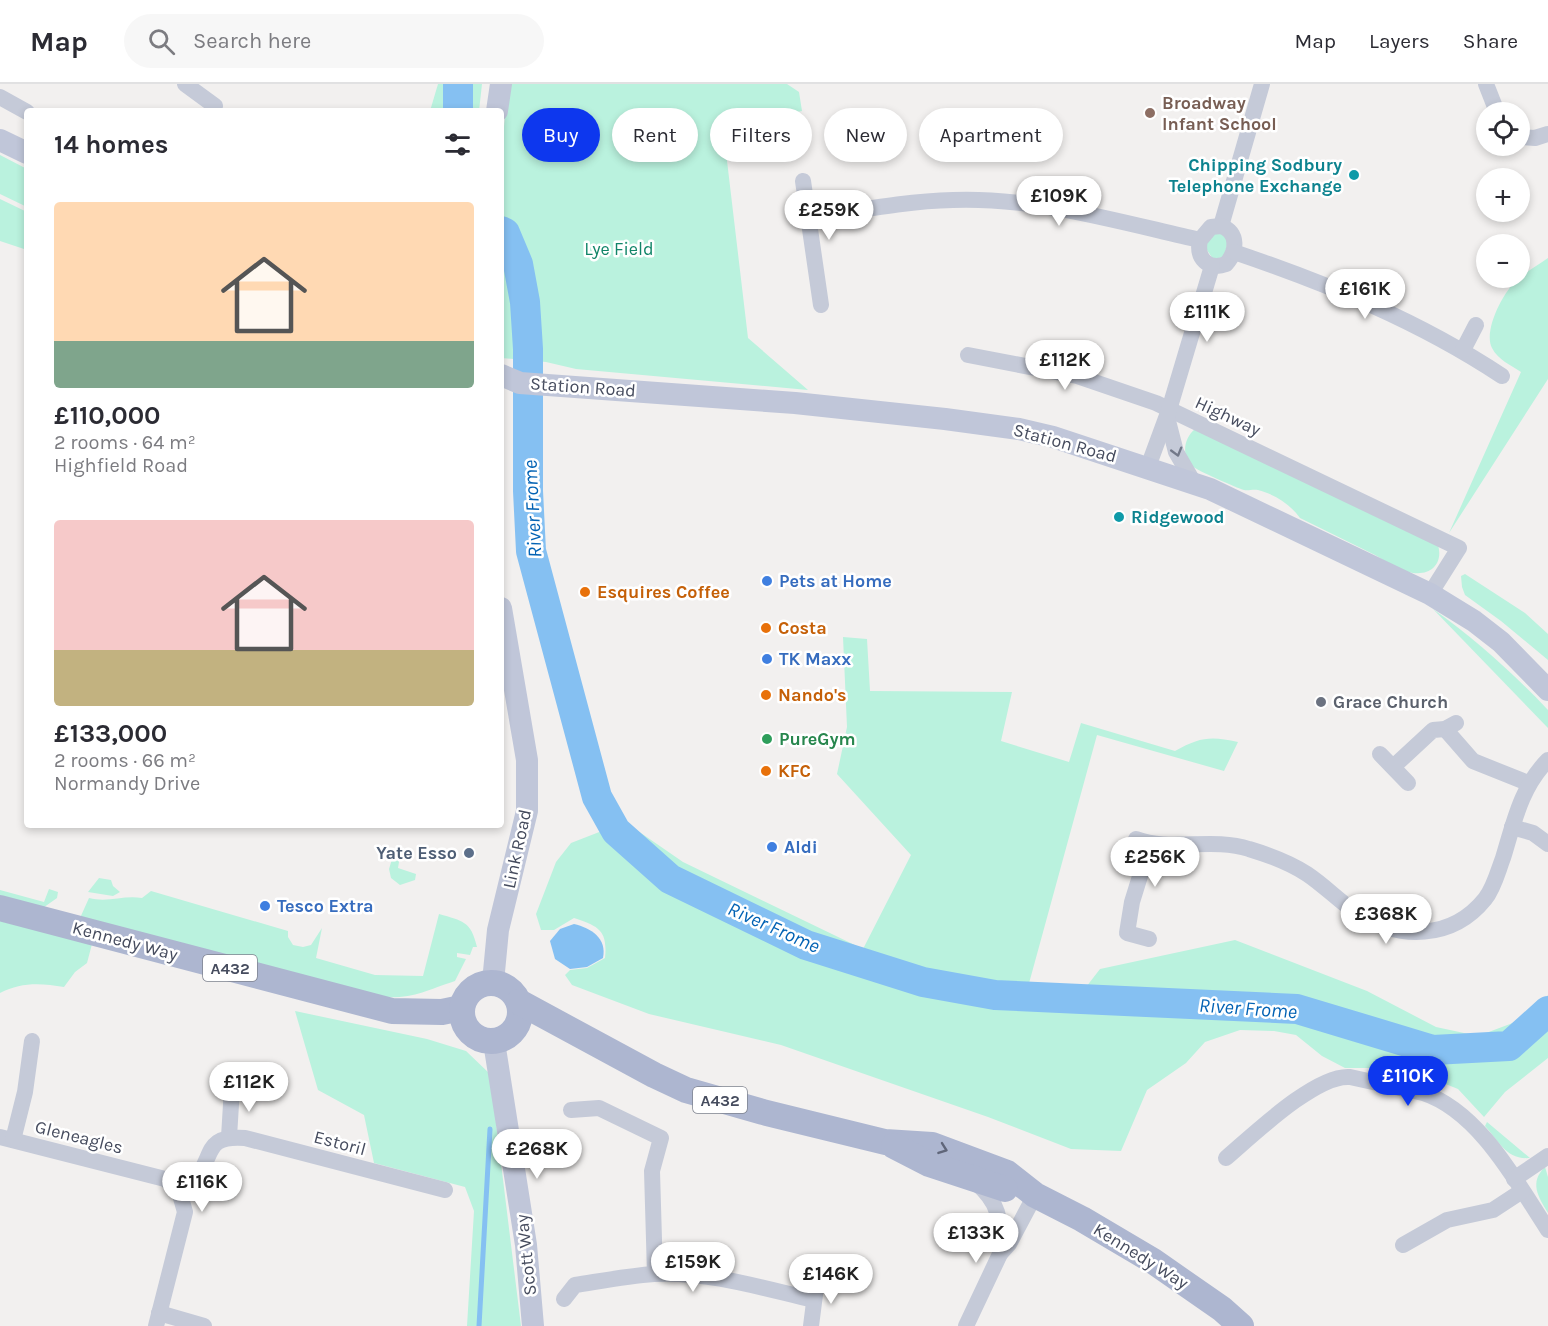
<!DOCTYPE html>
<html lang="en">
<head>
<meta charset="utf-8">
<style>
  :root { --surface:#fff; --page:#f7f7f7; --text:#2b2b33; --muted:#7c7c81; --line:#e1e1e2; --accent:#0d37ee }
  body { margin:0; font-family:Karla,sans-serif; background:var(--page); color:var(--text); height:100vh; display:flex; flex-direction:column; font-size:22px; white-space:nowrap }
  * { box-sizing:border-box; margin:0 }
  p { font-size:20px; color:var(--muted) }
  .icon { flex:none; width:33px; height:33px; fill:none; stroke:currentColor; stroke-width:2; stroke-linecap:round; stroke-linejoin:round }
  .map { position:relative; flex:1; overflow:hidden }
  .details { position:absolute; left:24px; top:24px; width:480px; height:720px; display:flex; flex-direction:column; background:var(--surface); border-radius:6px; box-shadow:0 3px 9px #0003 }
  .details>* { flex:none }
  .banner { position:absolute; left:522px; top:24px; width:570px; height:54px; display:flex; gap:12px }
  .fabs { position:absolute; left:1476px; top:18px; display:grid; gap:12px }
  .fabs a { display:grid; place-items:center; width:54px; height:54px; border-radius:50%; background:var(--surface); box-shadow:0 3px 9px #0003; font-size:30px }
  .price { position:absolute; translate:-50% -51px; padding:0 14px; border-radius:21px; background:#fff; color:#222; font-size:20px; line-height:39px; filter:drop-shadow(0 2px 3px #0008) }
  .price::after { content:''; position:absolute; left:50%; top:36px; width:18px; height:14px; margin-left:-9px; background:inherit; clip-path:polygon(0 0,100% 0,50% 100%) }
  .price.current { background:var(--accent); color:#fff }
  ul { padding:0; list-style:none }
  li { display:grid; align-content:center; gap:12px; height:318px; padding:0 30px }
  li span { display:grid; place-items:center; height:186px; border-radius:6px; color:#555 }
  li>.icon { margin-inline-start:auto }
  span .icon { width:108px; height:108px; fill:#fffc; stroke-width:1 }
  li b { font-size:26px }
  h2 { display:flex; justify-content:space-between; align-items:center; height:72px; padding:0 30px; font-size:26px }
  .chip { padding:0 21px; border-radius:27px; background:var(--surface); box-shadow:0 3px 9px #0003; font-size:21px; line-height:54px }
  .chip.current { background:var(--accent); color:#fff }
  header { display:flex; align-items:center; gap:36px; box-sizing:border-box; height:84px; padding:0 30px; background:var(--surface); border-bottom:2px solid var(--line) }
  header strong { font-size:28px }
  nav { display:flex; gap:33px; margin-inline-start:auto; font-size:21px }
  .search { width:420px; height:54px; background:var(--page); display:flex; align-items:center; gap:15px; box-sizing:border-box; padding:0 21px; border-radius:33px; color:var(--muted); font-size:22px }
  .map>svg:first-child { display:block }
  .green { fill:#baf2de }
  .water { fill:#85c0f2 }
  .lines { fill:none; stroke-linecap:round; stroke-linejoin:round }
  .stream { stroke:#85c0f2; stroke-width:5 }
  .river { stroke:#85c0f2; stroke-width:30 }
  .street { stroke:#c5cad8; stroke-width:16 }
  .secondary { stroke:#c0c6d9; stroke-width:22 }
  .primary { stroke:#adb6d0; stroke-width:26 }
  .oneway { stroke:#727889 }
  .oneway2 { stroke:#60667a }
  .education-dot { fill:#8d6e63; stroke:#fff; stroke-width:2 }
  .culture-dot { fill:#0f9aa8; stroke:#fff; stroke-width:2 }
  .shop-dot { fill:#3f7fe0; stroke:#fff; stroke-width:2 }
  .food-dot { fill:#e8710a; stroke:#fff; stroke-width:2 }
  .worship-dot { fill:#6b7280; stroke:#fff; stroke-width:2 }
  .leisure-dot { fill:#2e9e5b; stroke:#fff; stroke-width:2 }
  .service-dot { fill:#5c6f8a; stroke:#fff; stroke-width:2 }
  .labels { text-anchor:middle; stroke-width:5; stroke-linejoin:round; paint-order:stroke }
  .shield { fill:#fff; stroke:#7e828e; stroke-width:1.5 }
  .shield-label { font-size:16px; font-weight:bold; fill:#464c5e }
  .education-label { font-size:18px; font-weight:bold; fill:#785e54; stroke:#fff; text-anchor:start }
  .culture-label { font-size:18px; font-weight:bold; fill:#0d838f; stroke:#fff; text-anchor:end }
  .park-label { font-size:18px; fill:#118568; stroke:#fff }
  .street-label { font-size:18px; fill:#464c5e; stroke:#fff }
  .shop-label { font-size:18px; font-weight:bold; fill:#366cbe; stroke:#fff; text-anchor:start }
  .food-label { font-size:18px; font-weight:bold; fill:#c56008; stroke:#fff; text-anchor:start }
  .worship-label { font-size:18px; font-weight:bold; fill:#5b616d; stroke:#fff; text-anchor:start }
  .leisure-label { font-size:18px; font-weight:bold; fill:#27864d; stroke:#fff; text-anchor:start }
  .service-label { font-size:18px; font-weight:bold; fill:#4e5e75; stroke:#fff; text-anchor:end }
  .water-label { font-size:20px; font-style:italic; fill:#0262b4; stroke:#fff }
</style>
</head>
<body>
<header>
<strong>Map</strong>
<div class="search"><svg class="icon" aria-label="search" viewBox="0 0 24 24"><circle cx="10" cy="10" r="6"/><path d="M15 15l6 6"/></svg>Search here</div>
<nav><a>Map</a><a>Layers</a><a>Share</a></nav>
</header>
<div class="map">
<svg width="1548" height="1242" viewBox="0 0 1548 1242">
  <rect width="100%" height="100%" fill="#f2f0ef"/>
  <!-- green -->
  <g class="green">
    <polygon points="438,0 482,0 479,27 430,27"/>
    <polygon points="508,0 787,0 799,8 802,27 723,43 748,254 808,306 576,285 546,278 501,274 501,75"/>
    <polygon points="0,71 27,85 27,123 0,110"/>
    <polygon points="0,115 27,128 27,166 0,157"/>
    <polygon points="1213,149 1223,150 1228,157 1224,173 1213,175 1205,163"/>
    <path d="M1548,174v121l-99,154 72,-161c-10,-7 -23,-12 -29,-24 -9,-17 11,-56 25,-68 9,-8 21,-15 31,-22z"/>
    <path d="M1195,345l242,113c8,21 -6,36 -29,30 -11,-4 -23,-11 -33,-17 -25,-12 -50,-25 -75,-37 -10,-14 -26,-24 -42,-28 -5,-1 -10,1 -14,0 -7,-2 -48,-20 -52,-24 -11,-11 -8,-28 3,-37z"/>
    <polygon points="1465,490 1525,529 1548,550 1548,576 1501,537 1465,511 1462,503 1461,492"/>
    <path d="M1433,525c42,30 80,64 115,101v18z"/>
    <path d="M843,553l24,2 3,52 142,1 -11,49 68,21 12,-39 94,28c25,-14 36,-15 63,-9l-14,29 -127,-36 -69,252 55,4 17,-22 135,-29 132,51 69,36 42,9 51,-19 19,-22v63l-43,34 -21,25 -26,-28 -35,-14 -36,-7h-42l-23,-12 -26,-21 -22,-4 -34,-1 -35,12 -19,21 -39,27 -26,61 -50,-2 -83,-32 -207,-72 -132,-31 -77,-29 -7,-10 5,-5 17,-2 18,-10c3,-28 -7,-32 -31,-40l-20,12h-13l-5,-16 20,-52 15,-19 54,-21 58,40 180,87 48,-94 -74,-81 10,-47z"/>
    <polygon points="393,772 396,772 399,778 398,784 416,790 415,796 400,801 391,794 389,785"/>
    <polygon points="99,794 111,796 113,802 120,808 113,812 88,808"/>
    <polygon points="49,805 58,808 57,814 40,826 0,815 0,806 44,818"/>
    <path d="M151,807l137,40v6l5,8 10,2 8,-2 11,-17 -6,30 59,17 48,1 16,-62c24,7 32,7 38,33h-4l-3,8 -13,-2v4l9,2 -11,22c-31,10 -40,18 -75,16l-300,-79 9,-20c19,5 34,-3 53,0z"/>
    <path d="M0,837l92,23 -5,19 -12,9 -11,15c-23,-4 -43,-5 -64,6z"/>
    <polygon points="295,927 427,955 466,967 490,990 521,1242 467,1242 474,1127 465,1103 374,1079 364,1031 318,1006"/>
    <path d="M1487,1038l43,36c-24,2 -31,-17 -45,-32z"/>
    <path d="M1545,1083l3,10v36c-10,-16 -19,-31 -3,-46z"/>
  </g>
  <!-- water -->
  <path class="water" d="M574,840c17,4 33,14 29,34l-16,9 -17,2 -15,-10 -5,-18 10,-12z"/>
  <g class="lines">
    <!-- stream -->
    <polyline class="stream" points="479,1242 490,1045"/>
    <!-- river -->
    <g class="river">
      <polyline points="458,27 458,0"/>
      <polyline points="501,147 505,149 518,180 525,218 528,265 528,407 531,467 597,713 616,747 670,795 806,861 923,898 995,911 1297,925 1433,966 1509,962 1548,927"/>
    </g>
    <!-- street -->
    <g class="street">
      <polyline points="185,0 215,22"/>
      <polyline points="1486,0 1497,28"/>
      <polyline points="0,13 27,28"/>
      <polyline points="1520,53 1535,54 1548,50"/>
      <polyline points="803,97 821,221"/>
      <path d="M809,134c47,-7 96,-17 144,-18 83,-3 167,22 247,40"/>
      <polyline points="1221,142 1262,0"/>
      <path d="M1221,142c18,6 16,26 5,38 -18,7 -30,-6 -26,-24l11,-13z"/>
      <path d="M1234,168c94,32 185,69 268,124"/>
      <polyline points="1463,266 1476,241"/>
      <polyline points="968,271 1077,292 1156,319 1459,464 1430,510"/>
      <polyline points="1167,333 1176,368 1194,399"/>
      <polyline points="1148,383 1169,326 1212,182"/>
      <polyline points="1445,645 1473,677 1528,699"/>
      <polyline points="1380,670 1408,699"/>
      <polyline points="1393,683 1433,646 1445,645 1456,639"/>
      <polyline points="1512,743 1533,749 1548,760"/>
      <path d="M1136,755c34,13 76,-2 113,10 20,6 41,14 58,25 18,12 33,28 51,40 41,26 94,26 127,-15 9,-11 13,-28 18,-41 11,-36 18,-71 45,-98"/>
      <polyline points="1149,855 1127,849 1132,818 1150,760"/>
      <polyline points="571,1026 599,1024 661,1054 652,1087 655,1190"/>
      <polyline points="0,1053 165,1095 179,1107"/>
      <polyline points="229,1053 232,1004"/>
      <polyline points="13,1056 25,1008 32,957"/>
      <path d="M1226,1074c27,-23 90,-84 124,-81l73,16c56,18 94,90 125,137"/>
      <polyline points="1514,1095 1548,1072"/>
      <path d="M975,1098c27,23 25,39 25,72"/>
      <path d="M179,1107c4,-4 12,-7 16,-12 20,-23 8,-44 50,-41l200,52"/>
      <polyline points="1403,1161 1447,1136 1493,1126 1522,1107"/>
      <path d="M564,1215l11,-14c26,-4 52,-9 79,-11 54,-3 108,14 160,26"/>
      <polyline points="159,1229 204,1242"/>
      <polyline points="156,1242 185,1128 179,1107"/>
      <polyline points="811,1242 817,1195"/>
      <polyline points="966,1242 1000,1170 1009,1160 1035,1111"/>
    </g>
    <!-- secondary -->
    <g class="secondary">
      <polyline points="497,27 501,0"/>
      <polyline points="0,56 27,69"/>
      <polyline points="501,291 520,299 795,319 945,335 1019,345 1053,353 1210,405 1430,510 1474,537 1501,558 1548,606"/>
      <polyline points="493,898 498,846 527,727 527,676 501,524"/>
      <polyline points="494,958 526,1161 533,1242"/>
    </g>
    <!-- primary -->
    <g class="primary">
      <polyline points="0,824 392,927 442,928 461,924"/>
      <circle cx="491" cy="928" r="29"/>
      <polyline points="519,918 654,991 686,1006 763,1028 885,1058 932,1061 1007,1089 1035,1111 1082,1135 1153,1177 1222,1225 1241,1242"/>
      <polyline points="894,1062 929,1080 1005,1105"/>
    </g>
  </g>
  <!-- one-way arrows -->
  <defs><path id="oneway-chevron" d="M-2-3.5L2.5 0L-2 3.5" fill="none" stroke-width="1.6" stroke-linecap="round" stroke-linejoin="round" transform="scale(1.5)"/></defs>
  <use class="oneway" href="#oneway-chevron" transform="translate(1177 368) rotate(74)"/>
  <use class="oneway2" href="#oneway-chevron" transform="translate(943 1065) rotate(20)"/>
  <!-- markers -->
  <circle class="education-dot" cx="1150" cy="29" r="6"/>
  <g class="culture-dot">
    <circle cx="1354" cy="91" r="6"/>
    <circle cx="1119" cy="433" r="6"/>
  </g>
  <g class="shop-dot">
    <circle cx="767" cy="497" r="6"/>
    <circle cx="767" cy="575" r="6"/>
    <circle cx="772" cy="763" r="6"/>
    <circle cx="265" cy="822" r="6"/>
  </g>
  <g class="food-dot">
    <circle cx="585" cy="508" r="6"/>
    <circle cx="766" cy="544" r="6"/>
    <circle cx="766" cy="611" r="6"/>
    <circle cx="766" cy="687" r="6"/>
  </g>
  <circle class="worship-dot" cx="1321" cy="618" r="6"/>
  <circle class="leisure-dot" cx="767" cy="655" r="6"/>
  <circle class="service-dot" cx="469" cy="769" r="6"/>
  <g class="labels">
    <!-- shield labels -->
    <g class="shield">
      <rect x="203" y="871" width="54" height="26" rx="4.5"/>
      <rect x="693" y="1003" width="54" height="26" rx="4.5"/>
    </g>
    <g class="shield-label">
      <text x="230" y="890">A432</text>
      <text x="720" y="1022">A432</text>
    </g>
    <!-- education labels -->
    <g class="education-label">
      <text x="1162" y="25">Broadway<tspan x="1162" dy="21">Infant School</tspan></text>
    </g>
    <!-- culture labels -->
    <g class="culture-label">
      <text x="1342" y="87">Chipping Sodbury<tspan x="1342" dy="21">Telephone Exchange</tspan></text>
      <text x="1131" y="439" text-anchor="start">Ridgewood</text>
    </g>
    <!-- park labels -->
    <g class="park-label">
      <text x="619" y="171">Lye Field</text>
    </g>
    <!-- street labels -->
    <g class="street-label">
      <text transform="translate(583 303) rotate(4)" y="6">Station Road</text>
      <text transform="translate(1228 332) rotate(25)" y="6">Highway</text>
      <text transform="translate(1065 359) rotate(15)" y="6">Station Road</text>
      <text transform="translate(517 765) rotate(-78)" y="6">Link Road</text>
      <text transform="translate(125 857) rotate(15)" y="6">Kennedy Way</text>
      <text transform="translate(79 1053) rotate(14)" y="6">Gleneagles</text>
      <text transform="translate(340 1059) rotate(15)" y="6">Estoril</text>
      <text transform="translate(526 1171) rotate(-96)" y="6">Scott Way</text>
      <text transform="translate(1141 1172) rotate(32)" y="6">Kennedy Way</text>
    </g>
    <!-- shop labels -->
    <g class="shop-label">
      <text x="779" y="503">Pets at Home</text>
      <text x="779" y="581">TK Maxx</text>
      <text x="784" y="769">Aldi</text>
      <text x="277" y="828">Tesco Extra</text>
    </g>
    <!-- food labels -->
    <g class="food-label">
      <text x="597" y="514">Esquires Coffee</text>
      <text x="778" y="550">Costa</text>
      <text x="778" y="617">Nando's</text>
      <text x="778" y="693">KFC</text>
    </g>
    <!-- worship labels -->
    <g class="worship-label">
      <text x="1333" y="624">Grace Church</text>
    </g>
    <!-- leisure labels -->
    <g class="leisure-label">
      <text x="779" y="661">PureGym</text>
    </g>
    <!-- service labels -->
    <g class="service-label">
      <text x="457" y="775">Yate Esso</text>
    </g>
    <!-- water labels -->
    <g class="water-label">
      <text transform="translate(532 425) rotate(-93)" y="7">River Frome</text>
      <text transform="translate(774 843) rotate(24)" y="7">River Frome</text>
      <text transform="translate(1248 924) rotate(4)" y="7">River Frome</text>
    </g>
  </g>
</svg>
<div class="fabs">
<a><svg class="icon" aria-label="locate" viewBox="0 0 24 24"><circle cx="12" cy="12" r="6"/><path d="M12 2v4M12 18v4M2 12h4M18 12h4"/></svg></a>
<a>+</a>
<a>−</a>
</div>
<b class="price" style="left:1059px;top:143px">£109K</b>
<b class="price" style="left:829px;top:157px">£259K</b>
<b class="price" style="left:1365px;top:236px">£161K</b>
<b class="price" style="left:1207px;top:259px">£111K</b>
<b class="price" style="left:1065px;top:307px">£112K</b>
<b class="price" style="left:1155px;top:804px">£256K</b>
<b class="price" style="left:1386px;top:861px">£368K</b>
<b class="price current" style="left:1408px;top:1023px">£110K</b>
<b class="price" style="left:249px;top:1029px">£112K</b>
<b class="price" style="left:537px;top:1096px">£268K</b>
<b class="price" style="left:202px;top:1129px">£116K</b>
<b class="price" style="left:976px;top:1180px">£133K</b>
<b class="price" style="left:693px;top:1209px">£159K</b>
<b class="price" style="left:831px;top:1221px">£146K</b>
<div class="banner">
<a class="chip current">Buy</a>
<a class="chip">Rent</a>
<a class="chip">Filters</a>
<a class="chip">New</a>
<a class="chip">Apartment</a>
</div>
<section class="details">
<h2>14 homes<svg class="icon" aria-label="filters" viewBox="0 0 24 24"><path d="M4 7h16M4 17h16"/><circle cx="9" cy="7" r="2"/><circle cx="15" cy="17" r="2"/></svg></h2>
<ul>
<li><span style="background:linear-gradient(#ffd9b3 75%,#7fa58c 0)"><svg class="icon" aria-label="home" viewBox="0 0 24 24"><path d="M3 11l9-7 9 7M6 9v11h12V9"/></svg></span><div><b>£110,000</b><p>2 rooms · 64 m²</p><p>Highfield Road</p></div></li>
<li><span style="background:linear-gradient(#f6c9c9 70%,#c2b280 0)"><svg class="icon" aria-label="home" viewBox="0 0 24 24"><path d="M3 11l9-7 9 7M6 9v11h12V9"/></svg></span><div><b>£133,000</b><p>2 rooms · 66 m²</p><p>Normandy Drive</p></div></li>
</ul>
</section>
</div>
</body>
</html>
